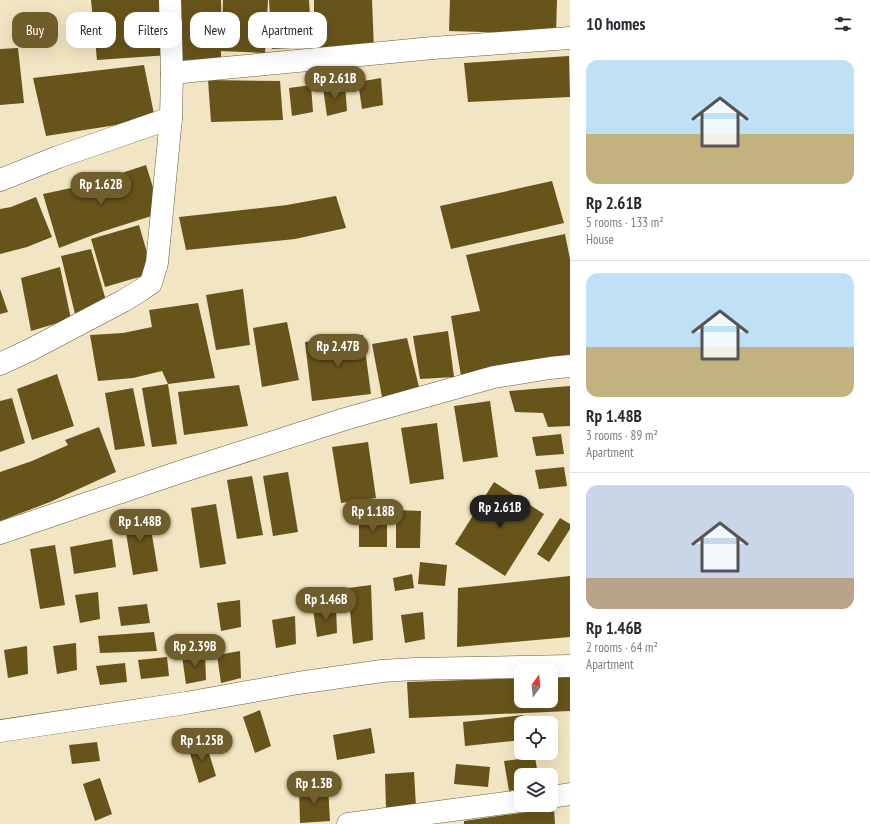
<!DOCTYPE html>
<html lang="en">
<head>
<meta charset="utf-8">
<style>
  :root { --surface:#fff; --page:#f2f2f3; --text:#2b2b33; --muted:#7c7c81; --line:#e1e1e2; --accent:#6f5e2c }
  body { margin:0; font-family:"PT Sans Narrow",sans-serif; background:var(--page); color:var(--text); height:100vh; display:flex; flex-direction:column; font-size:15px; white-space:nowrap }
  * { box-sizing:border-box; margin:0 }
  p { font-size:13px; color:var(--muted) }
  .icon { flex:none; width:22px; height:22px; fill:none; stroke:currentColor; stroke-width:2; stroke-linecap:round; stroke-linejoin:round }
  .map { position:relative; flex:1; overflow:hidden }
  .details { display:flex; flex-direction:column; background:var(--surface); width:300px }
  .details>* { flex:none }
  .guide { position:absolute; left:12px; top:12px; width:380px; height:36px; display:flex; gap:8px }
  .needle { width:26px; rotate:15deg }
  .controls { position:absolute; left:514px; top:664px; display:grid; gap:8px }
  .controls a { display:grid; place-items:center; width:44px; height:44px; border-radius:8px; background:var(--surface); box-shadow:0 4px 16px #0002; font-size:20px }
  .price { position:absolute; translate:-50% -34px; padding:0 9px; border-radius:14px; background:var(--accent); color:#fff; font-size:13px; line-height:26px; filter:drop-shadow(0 1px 2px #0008) }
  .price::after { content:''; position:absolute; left:50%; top:24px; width:12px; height:9px; margin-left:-6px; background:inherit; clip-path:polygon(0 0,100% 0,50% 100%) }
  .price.selected { background:#222; color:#fff }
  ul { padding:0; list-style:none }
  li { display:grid; align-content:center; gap:8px; height:212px; padding:0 16px }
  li+li { border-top:1px solid var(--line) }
  li span { display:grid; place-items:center; height:124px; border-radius:12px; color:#555 }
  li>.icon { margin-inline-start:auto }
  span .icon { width:72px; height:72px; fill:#fffc; stroke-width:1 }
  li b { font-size:17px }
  h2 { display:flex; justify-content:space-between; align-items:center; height:48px; padding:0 16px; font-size:17px }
  .chip { padding:0 14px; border-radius:12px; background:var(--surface); box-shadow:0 4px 16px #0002; font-size:14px; line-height:36px }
  .chip.selected { background:var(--accent); color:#fff }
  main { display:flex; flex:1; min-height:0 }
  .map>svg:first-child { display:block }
  .building { fill:#67541b }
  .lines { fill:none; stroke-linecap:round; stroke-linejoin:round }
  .minor-casing { stroke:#685d3f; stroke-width:23 }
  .minor { stroke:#fff; stroke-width:22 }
</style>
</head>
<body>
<main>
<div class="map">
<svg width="570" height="824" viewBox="0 0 570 824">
  <rect width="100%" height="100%" fill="#f2e5c3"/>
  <!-- building -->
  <g class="building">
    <polygon points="91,0 163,0 169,55 97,60"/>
    <polygon points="175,0 221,0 222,38 223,0 268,0 265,53 221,51 221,65 175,65"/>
    <polygon points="269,0 309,0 312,47 272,49"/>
    <polygon points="314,0 372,0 374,50 314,48"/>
    <polygon points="450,0 557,0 556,34 449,31"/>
    <polygon points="18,48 24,103 0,105 0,49"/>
    <polygon points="569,56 570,97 468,102 464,63"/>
    <polygon points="144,65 155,119 46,136 33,78"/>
    <polygon points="381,78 383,105 362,109 358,82"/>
    <polygon points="208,80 280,81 283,120 211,122"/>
    <polygon points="345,84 347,111 327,116 323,88"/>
    <polygon points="311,85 313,112 292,116 289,88"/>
    <polygon points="146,165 161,213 101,232 59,248 43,194 85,185"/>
    <polygon points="552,181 564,223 451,249 440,206"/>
    <polygon points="336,196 346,228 295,239 186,250 179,217 287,205"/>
    <polygon points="36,197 52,237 27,247 0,254 0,209 11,207"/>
    <polygon points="139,225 153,273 105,287 91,239"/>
    <polygon points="565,234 570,259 570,356 461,376 451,316 480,311 466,255"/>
    <polygon points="91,249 107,304 75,314 61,256"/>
    <polygon points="60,267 71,319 31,331 21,278"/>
    <polygon points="0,289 8,312 0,314"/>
    <polygon points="243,289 250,345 216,350 206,295"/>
    <polygon points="198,303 215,378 168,384 162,371 133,378 98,381 90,335 123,333 152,327 149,310"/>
    <polygon points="287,322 299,380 262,387 253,328"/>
    <polygon points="448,331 454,377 420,379 413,336"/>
    <polygon points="363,335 371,394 312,401 305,342"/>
    <polygon points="407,338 420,391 382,397 372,344"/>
    <polygon points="57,374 74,426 32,440 17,389"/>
    <polygon points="168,384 177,444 152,447 142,388"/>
    <polygon points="239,385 248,426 184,435 178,392"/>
    <polygon points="570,386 570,426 548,427 543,413 515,412 509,391"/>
    <polygon points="133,388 145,446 115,450 105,393"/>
    <polygon points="12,398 25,443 0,452 0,401"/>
    <polygon points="490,401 498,457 463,462 454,406"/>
    <polygon points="437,423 444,479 410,484 401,428"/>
    <polygon points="99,427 116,472 50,502 0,521 0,472 32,461 68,445 65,440"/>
    <polygon points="561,434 564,454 536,456 532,437"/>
    <polygon points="368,442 376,498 341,503 332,447"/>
    <polygon points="564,467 567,486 539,489 535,470"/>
    <polygon points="288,472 298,532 273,536 263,476"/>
    <polygon points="252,476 263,535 237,539 227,480"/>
    <polygon points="494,482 544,514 505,576 455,544"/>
    <polygon points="216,504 226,564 200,568 191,508"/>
    <polygon points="396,510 421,511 420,548 396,548"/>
    <polygon points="148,511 158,571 133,575 123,515"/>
    <polygon points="560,518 570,524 570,529 549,562 537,554"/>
    <rect x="359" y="519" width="28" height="28"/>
    <polygon points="112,539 116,567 74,574 70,547"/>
    <polygon points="55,545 65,605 40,609 30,549"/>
    <polygon points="420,562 447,565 445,586 418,584"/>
    <polygon points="412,574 414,588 395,591 393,578"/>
    <polygon points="570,576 570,637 457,647 458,588"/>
    <polygon points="371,585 373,640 353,644 348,588"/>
    <polygon points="98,592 100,619 80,623 75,595"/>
    <polygon points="240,600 241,627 221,631 217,603"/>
    <polygon points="147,604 150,623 121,626 118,607"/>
    <polygon points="336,606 337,633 317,637 313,609"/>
    <polygon points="423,612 425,639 405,643 401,615"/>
    <polygon points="295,616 296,644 276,648 272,620"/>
    <polygon points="154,632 157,651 100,653 98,636"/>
    <polygon points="76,643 77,670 57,674 53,646"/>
    <polygon points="27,646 28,674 8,678 4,650"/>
    <polygon points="240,651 241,678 221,683 217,655"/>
    <polygon points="205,652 206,680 186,684 182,656"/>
    <polygon points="167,657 169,676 141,679 138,660"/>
    <polygon points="125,663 127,682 100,685 96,666"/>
    <polygon points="551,676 570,676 570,711 409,718 407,682 521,678 521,701 551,701"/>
    <polygon points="260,710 271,746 255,753 243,717"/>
    <polygon points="523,715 523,723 521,723 521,740 465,746 463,722"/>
    <polygon points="371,728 375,753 337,760 333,735"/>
    <polygon points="205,740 216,776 199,783 188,747"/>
    <polygon points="97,742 100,761 72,764 69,745"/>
    <polygon points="535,757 538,775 521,775 521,789 509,791 504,761"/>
    <polygon points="456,764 490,767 488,787 454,784"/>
    <polygon points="414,772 416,807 386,809 385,774"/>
    <polygon points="100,778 112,814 95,821 83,784"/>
    <polygon points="328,786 330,821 300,823 299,788"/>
    <polygon points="554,808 555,824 464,824 464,821"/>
  </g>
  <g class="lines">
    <defs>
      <g id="minor">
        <polyline points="172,73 433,48 570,38"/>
        <polyline points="0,180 58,157 171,118 172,73 170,0"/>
        <polyline points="0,364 30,350 123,301 141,290 151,283 157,263 171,118"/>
        <polyline points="0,533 183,471 345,419 494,377 550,368 570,366"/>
        <polyline points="0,731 186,703 298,683 382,671 415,669 570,666"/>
        <polyline points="551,797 570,794"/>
        <polyline points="348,824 521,801"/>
      </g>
    </defs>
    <!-- minor casing -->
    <use href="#minor" class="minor-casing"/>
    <!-- minor -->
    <use href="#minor" class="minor"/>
  </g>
</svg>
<div class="controls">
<a><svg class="needle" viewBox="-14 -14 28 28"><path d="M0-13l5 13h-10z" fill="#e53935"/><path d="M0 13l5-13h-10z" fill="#7c7c81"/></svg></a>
<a><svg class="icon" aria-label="locate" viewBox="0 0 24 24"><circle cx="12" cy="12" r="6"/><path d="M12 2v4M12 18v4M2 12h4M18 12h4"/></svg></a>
<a><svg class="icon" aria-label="layers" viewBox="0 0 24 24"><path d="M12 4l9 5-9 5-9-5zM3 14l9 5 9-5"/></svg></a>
</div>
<b class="price" style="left:335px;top:100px">Rp 2.61B</b>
<b class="price" style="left:101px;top:206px">Rp 1.62B</b>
<b class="price" style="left:338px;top:368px">Rp 2.47B</b>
<b class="price selected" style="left:500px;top:529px">Rp 2.61B</b>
<b class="price" style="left:373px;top:533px">Rp 1.18B</b>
<b class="price" style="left:140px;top:543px">Rp 1.48B</b>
<b class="price" style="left:326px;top:621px">Rp 1.46B</b>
<b class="price" style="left:195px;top:668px">Rp 2.39B</b>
<b class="price" style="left:202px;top:762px">Rp 1.25B</b>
<b class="price" style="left:314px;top:805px">Rp 1.3B</b>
<div class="guide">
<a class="chip selected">Buy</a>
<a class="chip">Rent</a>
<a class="chip">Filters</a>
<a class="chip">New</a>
<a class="chip">Apartment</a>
</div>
</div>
<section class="details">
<h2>10 homes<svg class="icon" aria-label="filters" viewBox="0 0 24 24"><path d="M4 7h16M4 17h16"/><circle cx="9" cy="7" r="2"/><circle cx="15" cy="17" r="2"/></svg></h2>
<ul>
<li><span style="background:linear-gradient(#bfe0f5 60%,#c2b280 0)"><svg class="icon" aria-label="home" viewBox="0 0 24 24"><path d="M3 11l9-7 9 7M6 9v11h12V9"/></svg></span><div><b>Rp 2.61B</b><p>5 rooms · 133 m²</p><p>House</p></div></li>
<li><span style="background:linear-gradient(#bfe0f5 60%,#c2b280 0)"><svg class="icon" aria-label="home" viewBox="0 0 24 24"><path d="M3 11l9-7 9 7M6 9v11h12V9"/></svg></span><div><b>Rp 1.48B</b><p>3 rooms · 89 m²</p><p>Apartment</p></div></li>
<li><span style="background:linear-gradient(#c9d6e8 75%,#b9a48a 0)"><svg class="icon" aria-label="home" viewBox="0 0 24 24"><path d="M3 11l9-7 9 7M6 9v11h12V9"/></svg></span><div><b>Rp 1.46B</b><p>2 rooms · 64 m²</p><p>Apartment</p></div></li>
</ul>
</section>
</main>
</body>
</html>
